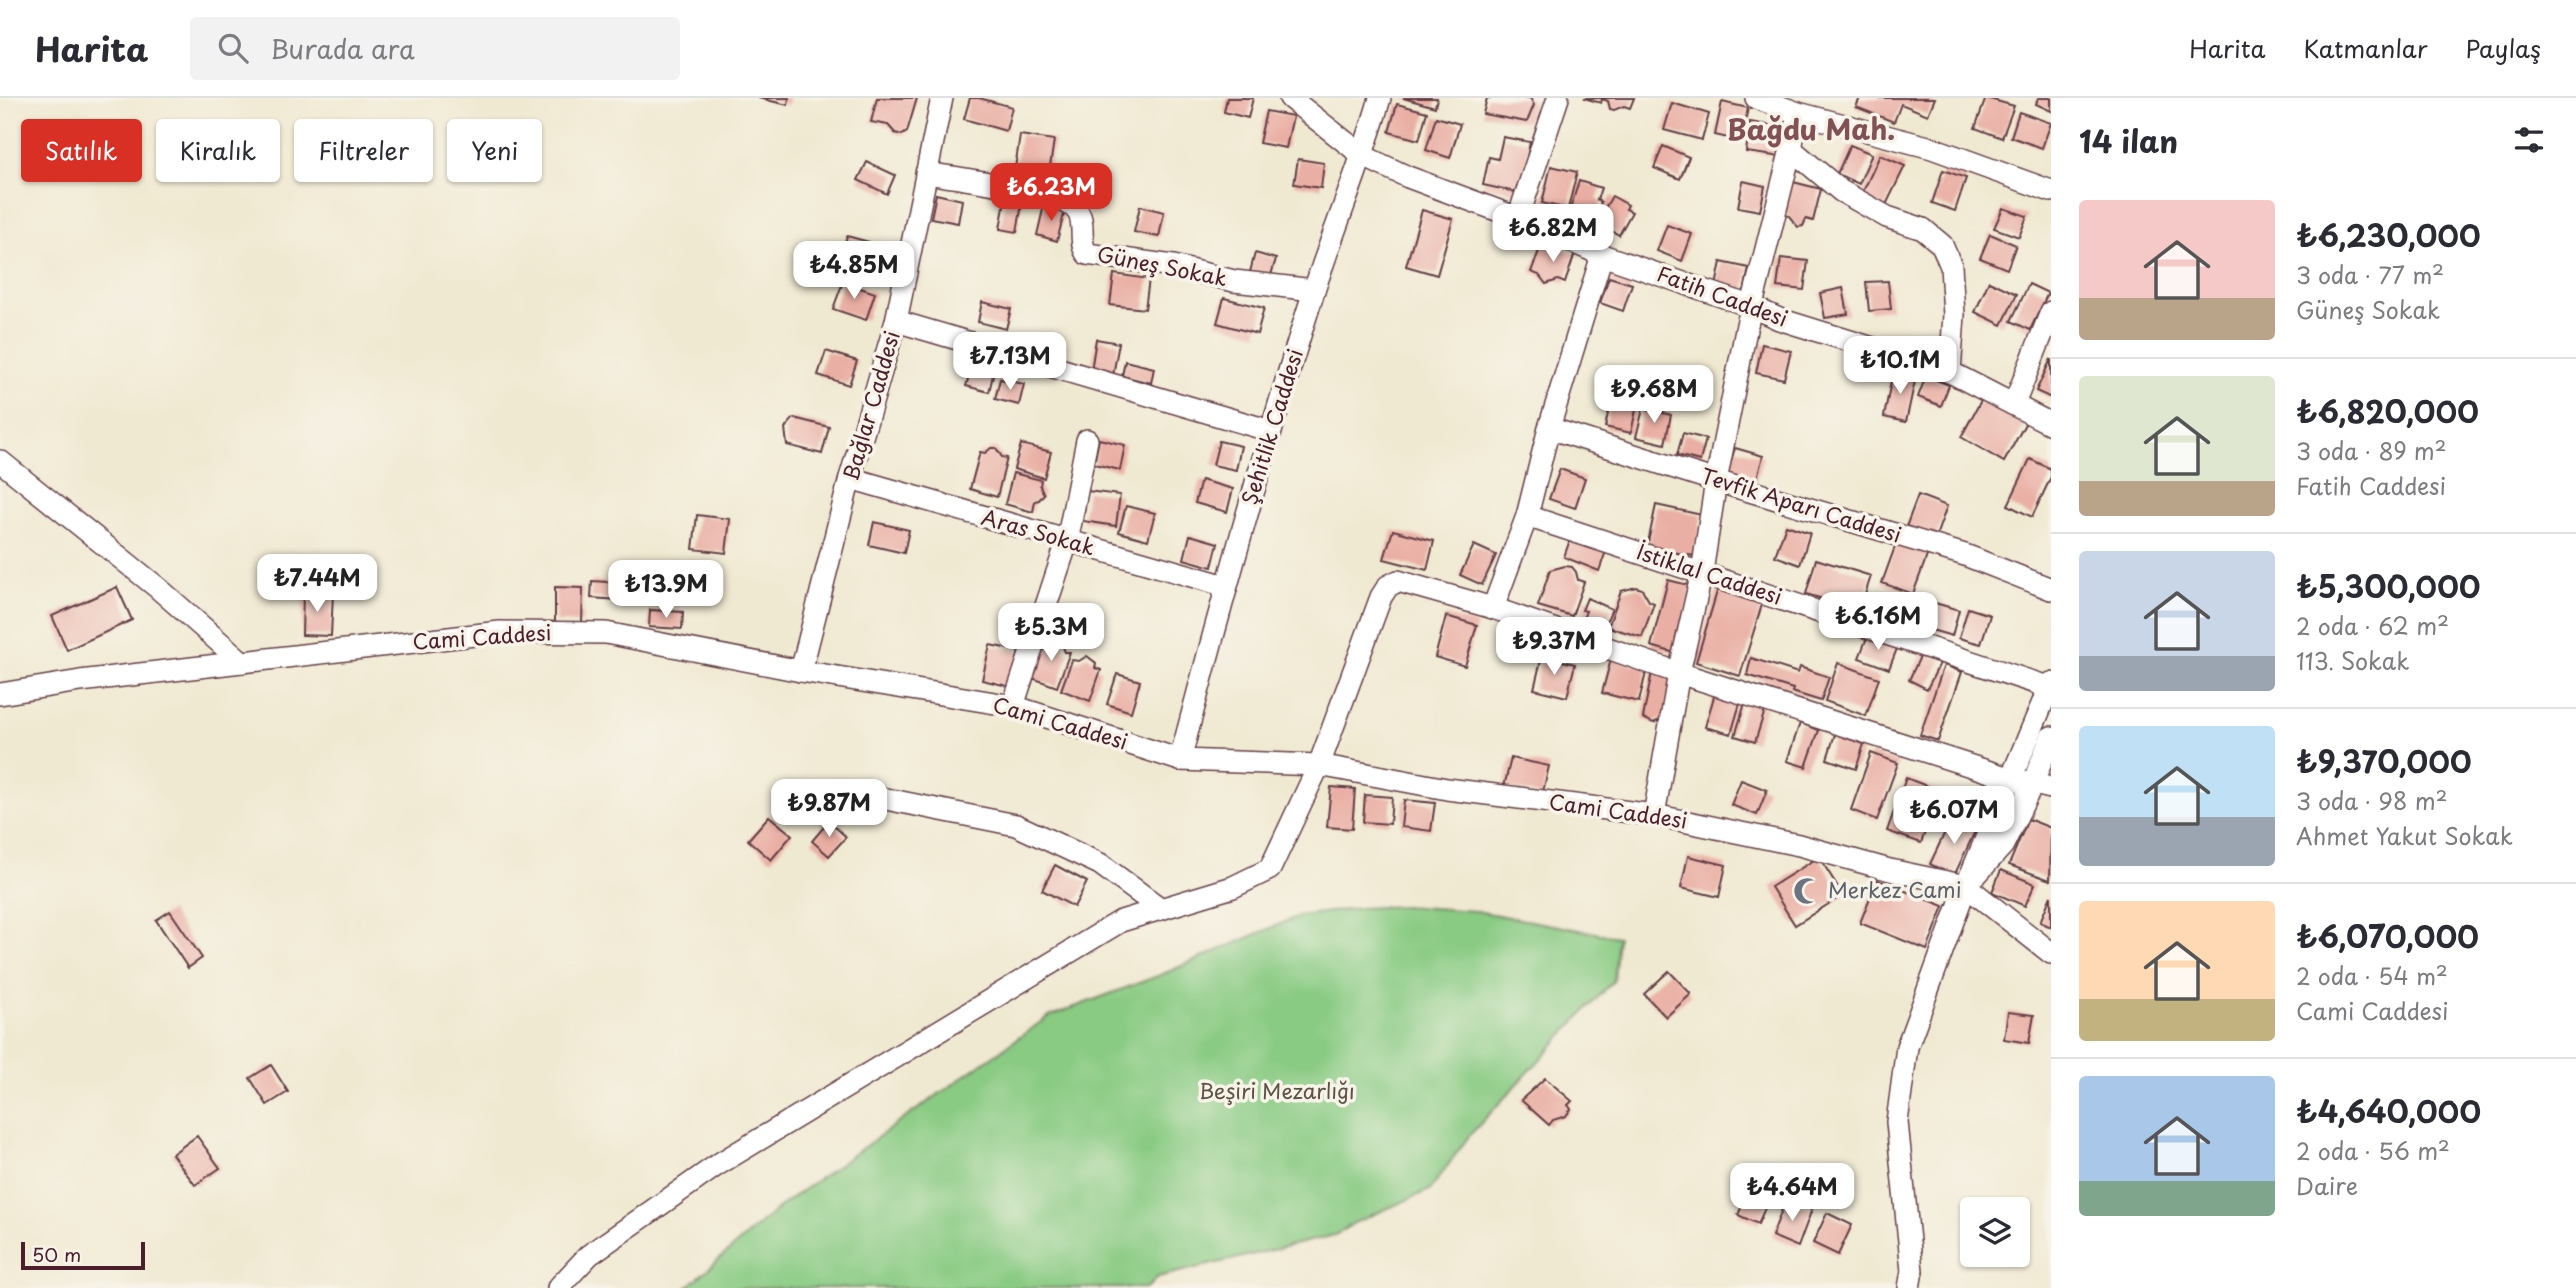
<!DOCTYPE html>
<html lang="tr">
<head>
<meta charset="utf-8">
<style>
  :root { --surface:#fff; --page:#f2f2f3; --text:#2b2b33; --muted:#7c7c81; --line:#e1e1e2; --accent:#d93025 }
  body { margin:0; font-family:"Playpen Sans",sans-serif; background:var(--page); color:var(--text); height:100vh; display:flex; flex-direction:column; font-size:26px; white-space:nowrap }
  * { box-sizing:border-box; margin:0 }
  p { font-size:23px; color:var(--muted) }
  .icon { flex:none; width:38px; height:38px; fill:none; stroke:currentColor; stroke-width:2; stroke-linecap:round; stroke-linejoin:round }
  .map { position:relative; flex:1; overflow:hidden }
  .sheet { display:flex; flex-direction:column; background:var(--surface); width:525px }
  .sheet>* { flex:none }
  .hud { position:absolute; left:21px; top:21px; width:665px; height:63px; display:flex; gap:14px }
  .tools { position:absolute; left:1960px; top:1099px; display:grid; gap:14px }
  .tools a { display:grid; place-items:center; width:70px; height:70px; border-radius:7px; background:var(--surface); box-shadow:0 2px 5px #0004; font-size:35px }
  .scale { position:absolute; left:21px; bottom:18px; width:124px; box-sizing:border-box; padding-left:7px; border:4px solid #4a1f2b; border-top:0; font-size:19px; line-height:24px; white-space:nowrap; color:#4a1f2b; -webkit-text-stroke:5px #f7f3e8; paint-order:stroke }
  .price { position:absolute; translate:-50% -60px; padding:0 16px; border-radius:14px; background:#fff; color:#222; font-size:23px; line-height:46px; filter:drop-shadow(0 2px 4px #0008) }
  .price::after { content:''; position:absolute; left:50%; top:42px; width:21px; height:16px; margin-left:-10px; background:inherit; clip-path:polygon(0 0,100% 0,50% 100%) }
  .price.on { background:var(--accent); color:#fff }
  ul { padding:0; list-style:none }
  li { display:flex; align-items:center; gap:21px; height:175px; padding:0 28px }
  li+li { border-top:2px solid var(--line) }
  li span { display:grid; place-items:center; flex:none; width:196px; height:140px; border-radius:7px; color:#555 }
  li>.icon { margin-inline-start:auto }
  span .icon { width:84px; height:84px; fill:#fffc; stroke-width:1 }
  li b { font-size:30px }
  h2 { display:flex; justify-content:space-between; align-items:center; height:84px; padding:0 28px; font-size:30px }
  .chip { padding:0 24px; border-radius:7px; background:var(--surface); box-shadow:0 2px 5px #0004; font-size:24px; line-height:63px }
  .chip.on { background:var(--accent); color:#fff }
  header { display:flex; align-items:center; gap:42px; box-sizing:border-box; height:98px; padding:0 35px; background:var(--surface); border-bottom:2px solid var(--line) }
  header strong { font-size:33px }
  nav { display:flex; gap:38px; margin-inline-start:auto; font-size:24px }
  .search { width:490px; height:63px; background:var(--page); display:flex; align-items:center; gap:18px; box-sizing:border-box; padding:0 24px; border-radius:7px; color:var(--muted); font-size:26px }
  main { display:flex; flex:1; min-height:0 }
  .map>svg:first-child { display:block }
  .green { fill:#89cb83; stroke:#6a7557; stroke-width:2 }
  .building { fill:#eaafa4 }
  .lines { fill:none; stroke-linecap:round; stroke-linejoin:round }
  .minor-casing { stroke:#633d44; stroke-width:24 }
  .minor { stroke:#fff; stroke-width:21 }
  .labels { text-anchor:middle; stroke-width:7; stroke-linejoin:round; paint-order:stroke }
  .street-label { font-size:21px; fill:#4a1f2b; stroke:#f7f3e8 }
  .worship-label { font-size:21px; fill:#5b616d; stroke:#f7f3e8; text-anchor:start }
  .park-label { font-size:21px; fill:#5d5345; stroke:#f7f3e8 }
  .district-label { font-size:28px; font-weight:bold; fill:#825155; stroke:#f7f3e8 }
</style>
</head>
<body>
<header>
<strong>Harita</strong>
<div class="search"><svg class="icon" aria-label="search" viewBox="0 0 24 24"><circle cx="10" cy="10" r="6"/><path d="M15 15l6 6"/></svg>Burada ara</div>
<nav><a>Harita</a><a>Katmanlar</a><a>Paylaş</a></nav>
</header>
<main>
<div class="map">
<svg width="2051" height="1190" viewBox="0 0 2051 1190">
  <rect width="100%" height="100%" fill="#f7f3e8"/>
  <filter id="ink" filterUnits="userSpaceOnUse"><feTurbulence type="fractalNoise" baseFrequency=".0143" numOctaves="2"/><feDisplacementMap in="SourceGraphic" scale="14" xChannelSelector="R" yChannelSelector="G"/><feConvolveMatrix kernelMatrix="1 2 1 2 8 2 1 2 1" color-interpolation-filters="sRGB"/></filter>
  <filter id="wash" filterUnits="userSpaceOnUse"><feTurbulence type="fractalNoise" baseFrequency=".00686" numOctaves="4" result="noise"/><feDisplacementMap in="SourceGraphic" scale="28" xChannelSelector="R" yChannelSelector="G"/><feGaussianBlur stdDeviation="1.57" result="paint"/><feColorMatrix in="noise" values="0 0 0 0 0 0 0 0 0 0 0 0 0 0 0 0 0 1.4 0 .05"/><feComposite in="paint" operator="in"/></filter>
  <g filter="url(#wash)">
    <rect width="100%" height="100%" fill="#f0e9d2"/>
    <!-- green -->
    <polygon class="green" points="1403,808 1476,813 1618,839 1614,882 1469,1038 1430,1092 1356,1124 1335,1137 1158,1179 1147,1190 686,1190 782,1107 1048,919 1163,876 1299,818 1360,810"/>
    <g id="blocks">
      <!-- building -->
      <g class="building">
        <polygon points="758,0 789,0 788,7"/>
        <polygon points="877,0 917,0 907,34 902,37 895,35 888,27 871,24"/>
        <polygon points="970,0 979,0 1012,9 1006,33 964,21"/>
        <polygon points="1227,0 1253,0 1248,20 1224,14"/>
        <polygon points="1403,0 1437,0 1435,9"/>
        <polygon points="1487,0 1530,0 1534,7 1527,24 1483,16"/>
        <polygon points="1584,0 1634,0 1630,10 1624,8 1614,12 1610,11 1608,3 1602,1 1601,5"/>
        <polygon points="1860,0 1935,0 1928,17 1901,6 1894,24 1856,9"/>
        <polygon points="1986,0 2014,8 2002,40 1975,30"/>
        <polygon points="2038,0 2051,0 2051,13 2036,6"/>
        <polygon points="1722,4 1748,10 1741,43 1715,37"/>
        <polygon points="1672,5 1709,16 1702,42 1664,32"/>
        <polygon points="1397,6 1427,14 1419,42 1389,34"/>
        <polygon points="1266,13 1293,18 1286,50 1259,45"/>
        <polygon points="2019,14 2051,25 2042,50 2011,39"/>
        <polygon points="1436,19 1460,26 1450,60 1426,52"/>
        <polygon points="1750,24 1786,30 1782,59 1746,54"/>
        <polygon points="1020,37 1054,42 1049,75 1015,70"/>
        <polygon points="1503,39 1530,44 1520,95 1483,87 1489,59 1498,61"/>
        <polygon points="1850,47 1872,56 1859,86 1837,76"/>
        <polygon points="1663,48 1689,59 1680,81 1654,70"/>
        <polygon points="1880,57 1905,68 1884,111 1860,100"/>
        <polygon points="1298,61 1324,65 1321,90 1294,86"/>
        <polygon points="867,64 895,77 887,96 858,82"/>
        <polygon points="1551,68 1577,74 1568,111 1542,105"/>
        <polygon points="1943,72 1966,80 1955,113 1932,105"/>
        <polygon points="1579,83 1601,90 1597,102 1601,104 1594,126 1568,118"/>
        <polygon points="1743,83 1765,88 1760,113 1738,109"/>
        <polygon points="1789,83 1821,91 1813,123 1806,121 1803,128 1798,129 1789,118 1785,117"/>
        <polygon points="1007,92 1024,95 1017,134 1000,131"/>
        <polygon points="936,96 962,102 958,125 931,120"/>
        <polygon points="1612,98 1628,107 1626,111 1632,114 1619,137 1597,124"/>
        <polygon points="1044,107 1065,112 1057,143 1037,137"/>
        <polygon points="1140,108 1164,114 1159,139 1134,134"/>
        <polygon points="2003,110 2027,118 2019,139 1994,130"/>
        <polygon points="1422,112 1453,121 1437,177 1406,168"/>
        <polygon points="1667,127 1692,136 1682,163 1657,153"/>
        <polygon points="1990,136 2016,147 2007,171 1980,160"/>
        <polygon points="847,138 869,144 863,168 840,162"/>
        <polygon points="1542,145 1575,155 1565,185 1558,182 1546,186 1539,177 1531,174"/>
        <polygon points="1255,155 1276,161 1270,180 1250,174"/>
        <polygon points="1781,160 1808,163 1804,192 1777,189"/>
        <polygon points="1721,164 1749,170 1744,194 1716,188"/>
        <polygon points="1114,176 1149,181 1145,211 1110,207"/>
        <polygon points="1609,179 1632,186 1623,213 1600,205"/>
        <polygon points="1888,183 1891,211 1869,213 1866,184"/>
        <polygon points="1989,183 2017,196 2002,227 1975,214"/>
        <polygon points="843,184 875,195 866,222 833,211"/>
        <polygon points="2029,186 2048,195 2030,232 2011,223"/>
        <polygon points="1843,190 1848,216 1825,220 1820,195"/>
        <polygon points="1224,200 1264,210 1257,236 1217,225"/>
        <polygon points="982,204 1011,211 1006,231 978,224"/>
        <polygon points="1096,241 1119,245 1113,277 1091,273"/>
        <polygon points="1762,246 1791,253 1784,281 1756,275"/>
        <polygon points="826,253 857,263 849,287 818,277"/>
        <polygon points="2051,261 2051,300 2036,293"/>
        <polygon points="1125,263 1154,270 1151,285 1122,278"/>
        <polygon points="971,271 993,277 989,294 966,288"/>
        <polygon points="1893,273 1916,278 1906,324 1884,319"/>
        <polygon points="1926,278 1949,287 1941,308 1918,299"/>
        <polygon points="1000,281 1024,286 1019,307 995,301"/>
        <polygon points="1623,299 1638,302 1631,335 1605,329 1611,302 1622,304"/>
        <polygon points="1983,299 2026,324 2004,364 1961,339"/>
        <polygon points="1652,308 1664,311 1663,315 1671,317 1665,346 1636,339 1643,311 1651,313"/>
        <polygon points="794,320 829,329 822,356 787,347 785,330"/>
        <polygon points="1683,335 1706,341 1700,363 1677,357"/>
        <polygon points="1099,341 1125,347 1120,372 1094,366"/>
        <polygon points="1219,343 1241,348 1236,372 1213,367"/>
        <polygon points="1021,346 1051,354 1044,380 1014,371"/>
        <polygon points="991,350 996,350 1002,359 1007,360 997,399 970,391 980,354 985,355"/>
        <polygon points="1735,350 1763,358 1755,387 1726,379"/>
        <polygon points="2030,361 2051,371 2051,379 2032,419 2008,407"/>
        <polygon points="1560,371 1585,380 1575,410 1549,401"/>
        <polygon points="1013,375 1041,382 1040,388 1044,396 1039,402 1035,403 1033,414 1005,406"/>
        <polygon points="1201,382 1233,391 1227,414 1195,405"/>
        <polygon points="1087,393 1120,397 1116,428 1083,423"/>
        <polygon points="1918,397 1947,408 1935,441 1906,429"/>
        <polygon points="1656,407 1702,417 1694,458 1647,449"/>
        <polygon points="1126,408 1155,415 1148,442 1119,434"/>
        <polygon points="697,417 730,421 726,455 693,451"/>
        <polygon points="874,424 909,432 904,455 869,447"/>
        <polygon points="1786,427 1810,435 1800,467 1775,458"/>
        <polygon points="1393,432 1434,443 1427,472 1384,461"/>
        <polygon points="1190,437 1218,445 1212,469 1184,461"/>
        <polygon points="1571,439 1606,453 1599,473 1564,459"/>
        <polygon points="1897,443 1928,455 1913,496 1882,485"/>
        <polygon points="1474,447 1496,457 1482,487 1460,477"/>
        <polygon points="1816,461 1871,478 1860,512 1806,496"/>
        <polygon points="1565,468 1572,469 1576,474 1578,482 1584,484 1572,518 1538,508 1550,472"/>
        <polygon points="632,481 651,482 650,505 631,504"/>
        <polygon points="1668,482 1692,488 1675,555 1651,548"/>
        <polygon points="592,483 624,485 619,502 591,500"/>
        <polygon points="1719,487 1764,500 1740,578 1696,564"/>
        <polygon points="117,489 132,522 67,552 52,518"/>
        <polygon points="555,489 583,490 582,525 555,524"/>
        <polygon points="1636,489 1642,491 1649,503 1654,505 1642,539 1608,529 1621,493"/>
        <polygon points="303,495 333,496 331,538 302,537"/>
        <polygon points="1587,500 1612,511 1601,535 1581,526 1586,513 1582,512"/>
        <polygon points="1916,502 1932,507 1925,530 1909,525"/>
        <polygon points="1935,505 1959,512 1952,538 1928,531"/>
        <polygon points="1968,510 1990,517 1981,546 1959,540"/>
        <polygon points="650,512 683,514 682,531 649,529"/>
        <polygon points="1446,518 1477,527 1465,568 1435,559"/>
        <polygon points="1868,537 1898,548 1889,571 1859,560"/>
        <polygon points="1054,542 1061,544 1065,554 1070,554 1057,589 1032,580 1043,545"/>
        <polygon points="990,547 1019,553 1012,589 982,582"/>
        <polygon points="1923,552 1942,561 1927,591 1909,582"/>
        <polygon points="1087,558 1096,565 1095,570 1101,572 1090,603 1061,592 1072,562 1079,563"/>
        <polygon points="1542,558 1575,566 1567,599 1534,591"/>
        <polygon points="1751,560 1798,575 1800,569 1829,579 1821,603 1792,594 1793,591 1747,577"/>
        <polygon points="1611,561 1647,570 1639,604 1602,595"/>
        <polygon points="1838,565 1879,580 1866,618 1825,603"/>
        <polygon points="1944,567 1962,574 1938,643 1920,637"/>
        <polygon points="1652,574 1671,578 1665,620 1653,625 1643,620"/>
        <polygon points="1117,576 1140,583 1131,614 1107,606"/>
        <polygon points="1715,595 1741,602 1731,636 1705,629"/>
        <polygon points="1746,602 1766,609 1755,644 1735,638"/>
        <polygon points="1800,625 1819,632 1806,669 1787,663"/>
        <polygon points="1835,636 1864,646 1856,671 1827,661"/>
        <polygon points="1871,655 1898,665 1877,722 1851,712"/>
        <polygon points="1511,660 1549,668 1542,698 1504,689"/>
        <polygon points="1906,680 1940,693 1921,745 1887,733"/>
        <polygon points="1741,682 1767,692 1757,717 1731,707"/>
        <polygon points="1331,689 1355,691 1352,731 1327,729"/>
        <polygon points="1365,697 1392,699 1390,726 1363,724"/>
        <polygon points="1404,702 1435,705 1431,733 1401,729"/>
        <polygon points="1953,717 1977,729 1954,778 1930,766"/>
        <polygon points="769,718 792,737 771,762 748,742"/>
        <polygon points="2028,721 2051,730 2050,782 2009,767"/>
        <polygon points="829,723 846,739 829,758 812,743"/>
        <polygon points="1688,758 1726,767 1719,799 1681,790"/>
        <polygon points="1819,759 1843,797 1795,827 1771,789"/>
        <polygon points="1055,767 1087,784 1074,809 1042,792"/>
        <polygon points="2001,772 2035,786 2025,808 1992,794"/>
        <polygon points="1877,782 1944,808 1927,852 1860,825"/>
        <polygon points="2051,798 2051,829 2040,824"/>
        <polygon points="170,813 202,860 188,870 156,822"/>
        <polygon points="1669,873 1691,896 1666,919 1644,896"/>
        <polygon points="2008,914 2034,917 2029,945 2004,941"/>
        <polygon points="271,967 288,994 267,1007 250,980"/>
        <polygon points="1545,980 1572,1003 1568,1007 1571,1011 1566,1018 1553,1022 1549,1027 1521,1002"/>
        <polygon points="197,1038 220,1070 195,1087 172,1056"/>
        <polygon points="1751,1087 1771,1096 1758,1126 1738,1117"/>
        <polygon points="1786,1101 1812,1111 1798,1149 1772,1138"/>
        <polygon points="1827,1115 1852,1127 1838,1157 1813,1145"/>
      </g>
    </g>
  </g>
  <g filter="url(#ink)">
    <use href="#blocks" fill-opacity="0" stroke="#633d44" stroke-width="2"/>
    <g class="lines">
      <defs>
        <g id="minor">
          <polyline points="1290,0 1363,58 1408,79 1518,120 1602,157 1753,209 1779,221 1950,274 2051,326"/>
          <polyline points="1756,0 1798,15 1932,50 2051,93"/>
          <polyline points="1791,51 1841,93 1887,119 1923,131 1942,147 1951,168 1954,217 1950,274"/>
          <path d="M926,75c29,5 138,17 152,39 8,12 0,31 9,42l86,12 61,15 80,9"/>
          <polyline points="1518,120 1558,0"/>
          <polyline points="896,223 1271,333"/>
          <polyline points="2014,306 2051,214"/>
          <polyline points="1549,330 1716,383 1965,457 2051,491"/>
          <polyline points="0,363 158,490 242,564"/>
          <polyline points="850,380 1226,488"/>
          <polyline points="1527,418 2051,590"/>
          <polyline points="1493,510 1527,418 1549,330 1602,157"/>
          <polyline points="801,573 850,380 896,223 942,0"/>
          <polyline points="0,596 80,583 500,534 606,535 801,573 1013,608 1180,662 1319,667 1447,691 1654,717 1799,747 1890,772 1966,788 2051,855"/>
          <polyline points="1013,608 1067,444 1087,342"/>
          <path d="M1180,662c41,-156 84,-312 133,-466 21,-66 48,-129 67,-196"/>
          <polyline points="810,709 866,697 1016,727 1100,766 1161,811"/>
          <polyline points="1654,717 1679,575 1702,474 1716,383 1747,227 1791,51 1798,15"/>
          <polyline points="1977,776 2003,747 2033,685 2051,639"/>
          <polyline points="558,1190 589,1157 717,1067 1121,823 1233,789 1270,771 1319,667 1381,499 1388,488 1398,483 1493,510 1679,575 2012,681 2051,690"/>
          <polyline points="1909,1190 1912,1173 1897,1024 1907,949 1966,788 2051,585"/>
        </g>
      </defs>
      <!-- minor casing -->
      <use href="#minor" class="minor-casing"/>
      <!-- minor -->
      <use href="#minor" class="minor"/>
    </g>
  </g>
  <!-- icons -->
  <defs>
    <symbol id="mosque-bare" viewBox="-9 -9 18 18"><path d="M3.5-4.9A6 6 0 1 0 3.5 4.9A5 5 0 1 1 3.5-4.9Z" fill="#6b7280" stroke="#f7f3e8" stroke-width="2.5" paint-order="stroke"/></symbol>
  </defs>
  <g fill-rule="evenodd">
    <use href="#mosque-bare" x="1788" y="774" width="38" height="38"/>
  </g>
  <g class="labels">
    <!-- street labels -->
    <g class="street-label">
      <text transform="translate(1162 169) rotate(11)" y="7">Güneş Sokak</text>
      <text transform="translate(1722 199) rotate(20)" y="7">Fatih Caddesi</text>
      <text transform="translate(872 308) rotate(-74)" y="7">Bağlar Caddesi</text>
      <text transform="translate(1273 329) rotate(-73)" y="7">Şehitlik Caddesi</text>
      <text transform="translate(1801 408) rotate(17)" y="7">Tevfik Aparı Caddesi</text>
      <text transform="translate(1038 435) rotate(16)" y="7">Aras Sokak</text>
      <text transform="translate(1709 477) rotate(18)" y="7">İstiklal Caddesi</text>
      <text transform="translate(482 540) rotate(-4)" y="7">Cami Caddesi</text>
      <text transform="translate(1060 626) rotate(16)" y="7">Cami Caddesi</text>
      <text transform="translate(1618 714) rotate(8)" y="7">Cami Caddesi</text>
    </g>
    <!-- worship labels -->
    <g class="worship-label">
      <text x="1828" y="800">Merkez Cami</text>
    </g>
    <!-- park labels -->
    <g class="park-label">
      <text x="1277" y="1001">Beşiri Mezarlığı</text>
    </g>
    <!-- district labels -->
    <g class="district-label">
      <text x="1811" y="42">Bağdu Mah.</text>
    </g>
  </g>
</svg>
<div class="tools">
<a><svg class="icon" aria-label="layers" viewBox="0 0 24 24"><path d="M12 4l9 5-9 5-9-5zM3 14l9 5 9-5"/></svg></a>
</div>
<div class="scale">50 m</div>
<b class="price on" style="left:1051px;top:125px">₺6.23M</b>
<b class="price" style="left:1553px;top:166px">₺6.82M</b>
<b class="price" style="left:854px;top:203px">₺4.85M</b>
<b class="price" style="left:1010px;top:294px">₺7.13M</b>
<b class="price" style="left:1900px;top:298px">₺10.1M</b>
<b class="price" style="left:1654px;top:327px">₺9.68M</b>
<b class="price" style="left:317px;top:516px">₺7.44M</b>
<b class="price" style="left:666px;top:522px">₺13.9M</b>
<b class="price" style="left:1878px;top:554px">₺6.16M</b>
<b class="price" style="left:1051px;top:565px">₺5.3M</b>
<b class="price" style="left:1554px;top:579px">₺9.37M</b>
<b class="price" style="left:829px;top:741px">₺9.87M</b>
<b class="price" style="left:1954px;top:748px">₺6.07M</b>
<b class="price" style="left:1792px;top:1125px">₺4.64M</b>
<div class="hud">
<a class="chip on">Satılık</a>
<a class="chip">Kiralık</a>
<a class="chip">Filtreler</a>
<a class="chip">Yeni</a>
</div>
</div>
<section class="sheet">
<h2>14 ilan<svg class="icon" aria-label="filters" viewBox="0 0 24 24"><path d="M4 7h16M4 17h16"/><circle cx="9" cy="7" r="2"/><circle cx="15" cy="17" r="2"/></svg></h2>
<ul>
<li><span style="background:linear-gradient(#f6c9c9 70%,#b9a48a 0)"><svg class="icon" aria-label="home" viewBox="0 0 24 24"><path d="M3 11l9-7 9 7M6 9v11h12V9"/></svg></span><div><b>₺6,230,000</b><p>3 oda · 77 m²</p><p>Güneş Sokak</p></div></li>
<li><span style="background:linear-gradient(#dfe7d0 75%,#b9a48a 0)"><svg class="icon" aria-label="home" viewBox="0 0 24 24"><path d="M3 11l9-7 9 7M6 9v11h12V9"/></svg></span><div><b>₺6,820,000</b><p>3 oda · 89 m²</p><p>Fatih Caddesi</p></div></li>
<li><span style="background:linear-gradient(#c9d6e8 75%,#9aa5b1 0)"><svg class="icon" aria-label="home" viewBox="0 0 24 24"><path d="M3 11l9-7 9 7M6 9v11h12V9"/></svg></span><div><b>₺5,300,000</b><p>2 oda · 62 m²</p><p>113. Sokak</p></div></li>
<li><span style="background:linear-gradient(#bfe0f5 65%,#9aa5b1 0)"><svg class="icon" aria-label="home" viewBox="0 0 24 24"><path d="M3 11l9-7 9 7M6 9v11h12V9"/></svg></span><div><b>₺9,370,000</b><p>3 oda · 98 m²</p><p>Ahmet Yakut Sokak</p></div></li>
<li><span style="background:linear-gradient(#ffd9b3 70%,#c2b280 0)"><svg class="icon" aria-label="home" viewBox="0 0 24 24"><path d="M3 11l9-7 9 7M6 9v11h12V9"/></svg></span><div><b>₺6,070,000</b><p>2 oda · 54 m²</p><p>Cami Caddesi</p></div></li>
<li><span style="background:linear-gradient(#a9c7e8 75%,#7fa58c 0)"><svg class="icon" aria-label="home" viewBox="0 0 24 24"><path d="M3 11l9-7 9 7M6 9v11h12V9"/></svg></span><div><b>₺4,640,000</b><p>2 oda · 56 m²</p><p>Daire</p></div></li>
</ul>
</section>
</main>
</body>
</html>
